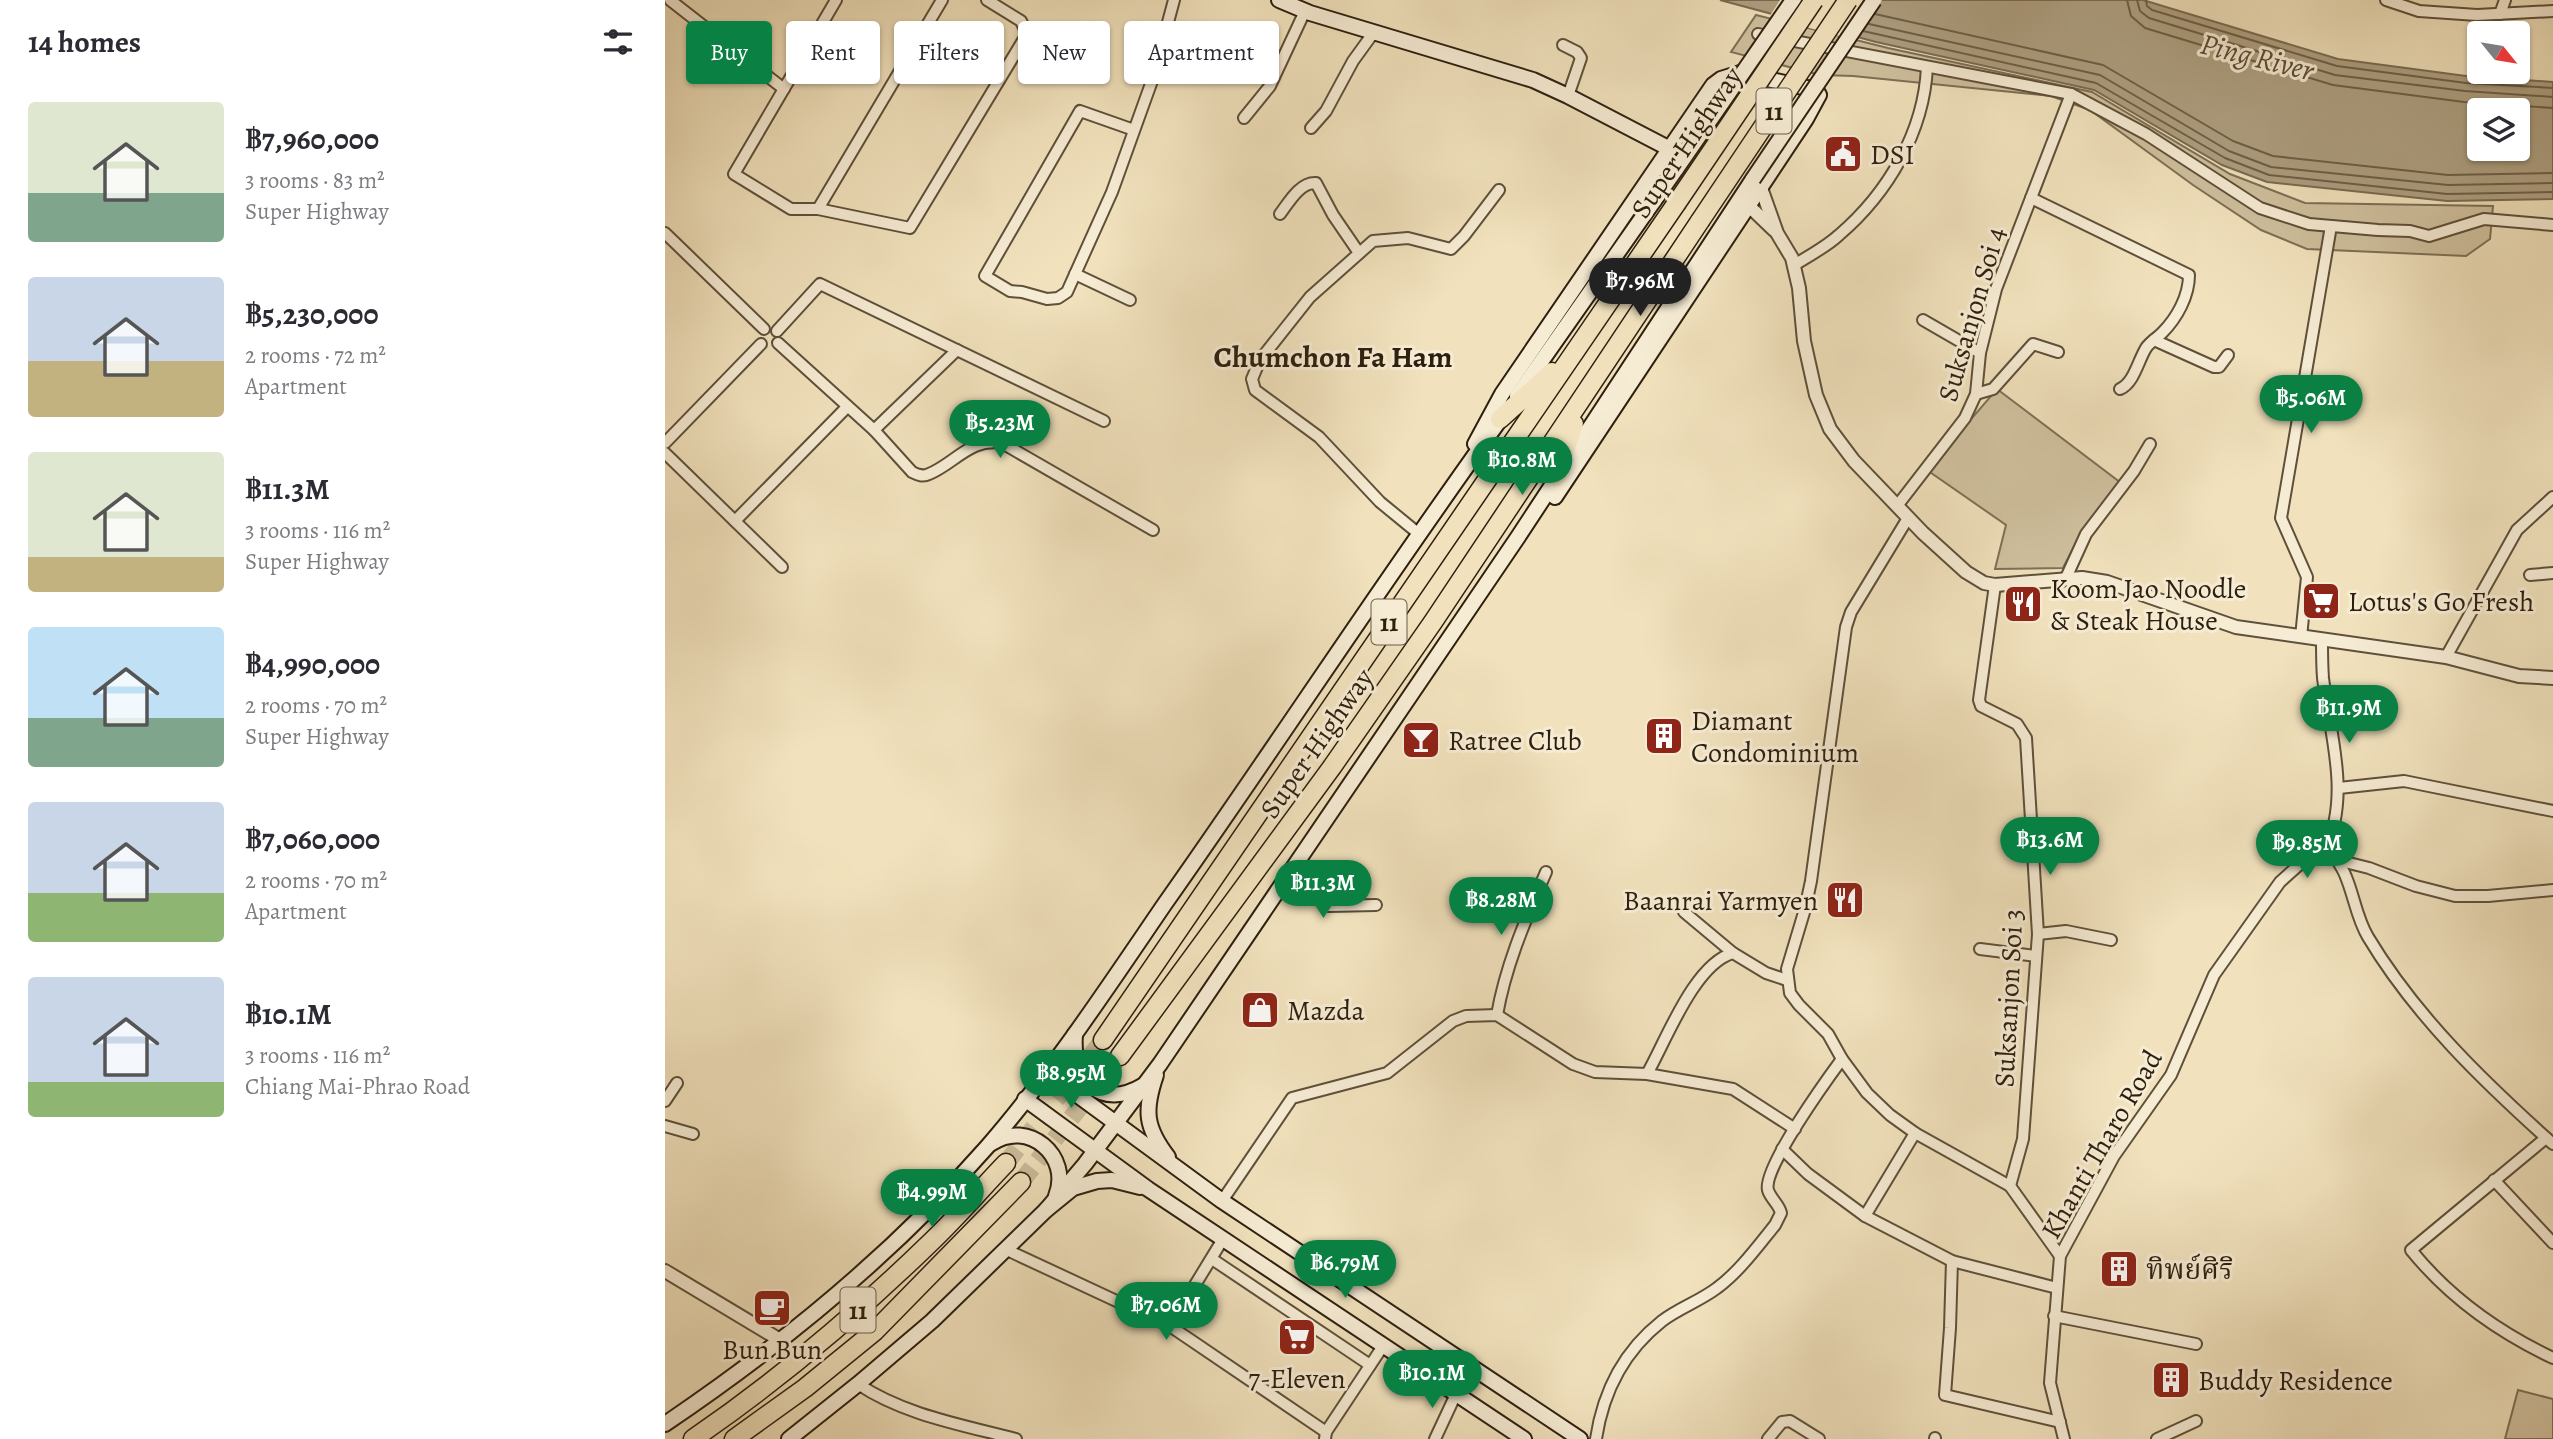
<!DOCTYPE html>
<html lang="en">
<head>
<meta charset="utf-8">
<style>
  :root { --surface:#fff; --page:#f2f2f3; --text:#2b2b33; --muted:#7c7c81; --accent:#0b8043 }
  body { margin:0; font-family:Alegreya,"Noto Serif Thai",serif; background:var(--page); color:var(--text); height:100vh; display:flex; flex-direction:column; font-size:26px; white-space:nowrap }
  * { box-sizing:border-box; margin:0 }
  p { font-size:23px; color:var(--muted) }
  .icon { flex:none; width:38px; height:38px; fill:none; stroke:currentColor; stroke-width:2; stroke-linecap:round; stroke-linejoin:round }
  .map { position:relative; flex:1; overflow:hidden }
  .drawer { display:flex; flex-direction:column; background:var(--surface); width:665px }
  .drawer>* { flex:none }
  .guide { position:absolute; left:21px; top:21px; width:665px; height:63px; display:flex; gap:14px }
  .needle { width:46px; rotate:120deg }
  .tools { position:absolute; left:1802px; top:21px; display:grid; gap:14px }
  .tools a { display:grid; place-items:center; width:63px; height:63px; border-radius:7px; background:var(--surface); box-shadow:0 2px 5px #0004; font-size:35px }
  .price { position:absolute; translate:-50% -60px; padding:0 16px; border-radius:24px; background:var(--accent); color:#fff; font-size:23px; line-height:46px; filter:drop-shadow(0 2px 4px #0008) }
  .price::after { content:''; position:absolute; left:50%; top:42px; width:21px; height:16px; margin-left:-10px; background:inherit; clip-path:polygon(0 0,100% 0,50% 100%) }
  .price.on { background:#222; color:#fff }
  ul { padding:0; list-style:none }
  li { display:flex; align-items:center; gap:21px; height:175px; padding:0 28px }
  li span { display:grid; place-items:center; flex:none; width:196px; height:140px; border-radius:7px; color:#555 }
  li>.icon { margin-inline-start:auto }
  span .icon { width:84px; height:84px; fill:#fffc; stroke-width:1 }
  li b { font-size:30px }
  h2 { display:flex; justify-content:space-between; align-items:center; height:84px; padding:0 28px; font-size:30px }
  .chip { padding:0 24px; border-radius:7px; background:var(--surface); box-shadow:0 2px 5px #0004; font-size:24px; line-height:63px }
  .chip.on { background:var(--accent); color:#fff }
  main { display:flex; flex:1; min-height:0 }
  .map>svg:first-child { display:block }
  .green { fill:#d0c19f; stroke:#7e7057; stroke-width:2 }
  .water { fill:#aea082; stroke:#7a6c54; stroke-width:2; fill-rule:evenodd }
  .pier { fill:#f1e2bd }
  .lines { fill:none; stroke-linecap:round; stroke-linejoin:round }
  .shore { stroke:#6e6048; stroke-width:2 }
  .trunk-tunnel { stroke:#cabb9a; stroke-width:18; stroke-dasharray:18 9; stroke-linecap:butt }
  .minor-casing { stroke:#5e503a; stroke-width:14 }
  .tertiary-casing { stroke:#5e503a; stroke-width:16 }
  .secondary-casing { stroke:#2d1f0f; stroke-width:18 }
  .trunk-casing { stroke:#2d1f0f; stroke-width:21 }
  .minor { stroke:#f6ecd4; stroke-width:10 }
  .tertiary { stroke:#f6ecd4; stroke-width:12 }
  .secondary { stroke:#f6ecd4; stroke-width:14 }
  .trunk { stroke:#f1e2bd; stroke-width:18 }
  .secondary-bridge-casing { stroke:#2d1f0f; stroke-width:18; stroke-linecap:butt }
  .trunk-bridge-casing { stroke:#2d1f0f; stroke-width:21; stroke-linecap:butt }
  .secondary-bridge { stroke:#f6ecd4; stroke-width:14 }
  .trunk-bridge { stroke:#f1e2bd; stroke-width:18 }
  .labels { text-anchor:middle; stroke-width:6; stroke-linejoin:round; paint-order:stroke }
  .shield { fill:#f6ecd4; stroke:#695c4a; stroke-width:2 }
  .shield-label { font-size:26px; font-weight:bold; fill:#2d1f0f }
  .street-label { font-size:28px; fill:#2d1f0f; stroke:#f6ecd4 }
  .poi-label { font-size:28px; fill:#2d1f0f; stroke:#f6ecd4; text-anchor:start }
  .water-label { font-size:30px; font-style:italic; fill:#5a4c37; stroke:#f6ecd4 }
  .neighbourhood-label { font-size:30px; font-weight:bold; fill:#2d1f0f; stroke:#f6ecd4 }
</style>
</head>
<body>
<main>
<section class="drawer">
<h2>14 homes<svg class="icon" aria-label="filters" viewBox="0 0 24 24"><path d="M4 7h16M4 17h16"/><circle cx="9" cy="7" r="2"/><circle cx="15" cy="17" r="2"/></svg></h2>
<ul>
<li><span style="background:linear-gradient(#dfe7d0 65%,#7fa58c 0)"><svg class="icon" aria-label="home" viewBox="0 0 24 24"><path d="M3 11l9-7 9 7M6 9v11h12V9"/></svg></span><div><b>฿7,960,000</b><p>3 rooms · 83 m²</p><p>Super Highway</p></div></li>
<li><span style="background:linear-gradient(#c9d6e8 60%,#c2b280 0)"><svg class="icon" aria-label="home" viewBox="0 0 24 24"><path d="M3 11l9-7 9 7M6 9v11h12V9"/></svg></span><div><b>฿5,230,000</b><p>2 rooms · 72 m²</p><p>Apartment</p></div></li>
<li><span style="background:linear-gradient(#dfe7d0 75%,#c2b280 0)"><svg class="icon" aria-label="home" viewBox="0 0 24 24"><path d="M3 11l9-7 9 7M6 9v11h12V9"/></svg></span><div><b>฿11.3M</b><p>3 rooms · 116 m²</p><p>Super Highway</p></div></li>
<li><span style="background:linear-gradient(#bfe0f5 65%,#7fa58c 0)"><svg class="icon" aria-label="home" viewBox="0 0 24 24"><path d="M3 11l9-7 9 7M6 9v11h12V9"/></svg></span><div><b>฿4,990,000</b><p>2 rooms · 70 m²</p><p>Super Highway</p></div></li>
<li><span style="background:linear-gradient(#c9d6e8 65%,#8fb573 0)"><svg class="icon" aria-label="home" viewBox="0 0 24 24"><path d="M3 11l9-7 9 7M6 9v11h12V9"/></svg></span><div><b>฿7,060,000</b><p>2 rooms · 70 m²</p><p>Apartment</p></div></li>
<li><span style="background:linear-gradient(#c9d6e8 75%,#8fb573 0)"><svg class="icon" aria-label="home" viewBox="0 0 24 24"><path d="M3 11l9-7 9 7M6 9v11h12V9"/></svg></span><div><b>฿10.1M</b><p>3 rooms · 116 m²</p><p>Chiang Mai-Phrao Road</p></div></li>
</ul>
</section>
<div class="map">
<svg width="1888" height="1439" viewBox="0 0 1888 1439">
  <rect width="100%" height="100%" fill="#f1e2bd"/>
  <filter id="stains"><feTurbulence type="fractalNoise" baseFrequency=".00286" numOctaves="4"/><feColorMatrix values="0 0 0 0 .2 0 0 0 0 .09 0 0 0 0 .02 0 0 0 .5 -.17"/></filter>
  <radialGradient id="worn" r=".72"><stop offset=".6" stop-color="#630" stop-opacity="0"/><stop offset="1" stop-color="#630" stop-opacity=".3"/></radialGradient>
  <!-- green -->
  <g class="green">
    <polygon points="1091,15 1223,48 1427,92 1565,174 1640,203 1828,206 1825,239 1801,256 1642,249 1596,230 1528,185 1425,110 1386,96 1188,76 1155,75 1066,52"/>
    <polygon points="1332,389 1456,483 1416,533 1398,568 1330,569 1341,525 1262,470"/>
    <polygon points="1853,1390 1888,1399 1888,1439 1840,1439"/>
  </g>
  <!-- water -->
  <path class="water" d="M1055,0h423l195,59 128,17 87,6v117l-106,2 -180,-19 -45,-17 -128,-75 -218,-48zM1815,110h38v39h-38z"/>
  <!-- pier -->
  <polygon class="pier" points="1115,0 1217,0 1189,40 1104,17"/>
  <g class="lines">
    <!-- shore -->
    <g class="shore">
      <polyline points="1462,0 1466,16 1480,28 1668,85 1799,102 1888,108"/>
      <polyline points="1472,0 1475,11 1484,18 1670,75 1800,91 1888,97"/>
      <polyline points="1481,0 1482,6 1487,10 1672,66 1801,83 1888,88"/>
      <polyline points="1210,14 1438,65 1568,141 1608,156 1783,175 1888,173"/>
      <polyline points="1204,24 1435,75 1564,151 1606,167 1783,185 1888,183"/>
      <polyline points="1198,31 1431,83 1560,158 1604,175 1782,194 1888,192"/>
    </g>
    <!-- trunk-tunnel -->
    <g class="trunk-tunnel">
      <polyline points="341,1163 438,1040"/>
      <polyline points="356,1182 455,1056"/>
    </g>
    <defs>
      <g id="minor">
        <polyline points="5,0 119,89"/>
        <polyline points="171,0 69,174 126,209 153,209 245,228 362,34 356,21 322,0"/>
        <polyline points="1721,0 1754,11 1812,15 1888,11"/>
        <polyline points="1835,14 1840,0"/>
        <polyline points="1093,34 1406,94 1481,134 1595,208 1644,224 1713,230 1745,231 1764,236 1819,219 1888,225"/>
        <polyline points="898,45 912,52 916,58 903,96"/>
        <polyline points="579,118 605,86 640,11"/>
        <polyline points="646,128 661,111 688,61 709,32"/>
        <polyline points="469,130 415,111 320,276 345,291 357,292 382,299 393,298 402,292 447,192 488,78 509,0"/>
        <path d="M1366,198l158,77c0,21 -12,43 -27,58 -5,5 -12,9 -16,15 -8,13 -12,35 -26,41"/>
        <polyline points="153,209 277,0"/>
        <path d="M615,214c9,-12 20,-32 36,-31l17,32 26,38"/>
        <polyline points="0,233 99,329"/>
        <path d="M1129,265c15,-9 32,-18 45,-30 49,-42 85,-103 88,-168"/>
        <polyline points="410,274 465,300"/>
        <polyline points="1258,320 1315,353"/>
        <polyline points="112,331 155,284 439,421"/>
        <polyline points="1489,340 1549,367 1554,367 1563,355"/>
        <polyline points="113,343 209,430 292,350"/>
        <polyline points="1311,394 1328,389 1368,344 1393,352"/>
        <path d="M209,430l38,42c6,3 11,5 17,2 25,-10 42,-37 73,-31l151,87"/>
        <polyline points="0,443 96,344"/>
        <polyline points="0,453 117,567"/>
        <polyline points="1232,506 1300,418 1311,394 1315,353 1331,289 1406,94"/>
        <polyline points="1243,518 1186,612 1181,627 1146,881 1140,909 1122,969 1125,993 1134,1005 1163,1034 1177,1059 1202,1093 1225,1115 1250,1133 1345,1186 1395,1256"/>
        <polyline points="70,521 182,407"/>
        <polyline points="754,534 715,502 654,437 590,390 587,379 595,360 645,297 708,241 743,238 786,249 799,236 834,190"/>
        <polyline points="1865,575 1888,573"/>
        <polyline points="1400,580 1421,534 1469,471 1485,444"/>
        <polyline points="1330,585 1314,700 1316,706 1352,724 1361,738 1373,934 1358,1139 1345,1186"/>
        <polyline points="1636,637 1642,577 1616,518 1666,226"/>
        <path d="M1657,640c0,12 0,25 1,38 7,56 28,118 2,172"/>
        <polyline points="1781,657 1852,530 1888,497"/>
        <polyline points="1674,788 1739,781 1888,811"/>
        <path d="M1662,845c6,11 15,20 19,32 8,19 11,42 22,60 48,80 116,145 185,207"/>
        <polyline points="1672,860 1704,868 1751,886 1790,896 1823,896 1888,890"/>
        <polyline points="620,878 664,906 711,905"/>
        <polyline points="1019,912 1068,953"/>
        <polyline points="1373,934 1401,931 1446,940"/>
        <polyline points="1315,949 1371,956"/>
        <path d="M832,1015c9,-51 29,-96 49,-143"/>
        <path d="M982,1074c19,-33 47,-110 86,-121l33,20 21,7"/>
        <polyline points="0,1101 12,1083"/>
        <polyline points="0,1126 28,1134"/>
        <path d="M1881,1138l-135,112c38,47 87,82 142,108"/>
        <polyline points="1117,1149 1143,1174 1200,1216 1287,1261 1392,1288"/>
        <polyline points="1829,1180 1888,1243"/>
        <polyline points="557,1201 627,1098 722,1073 788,1021 801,1016 832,1015 908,1064 930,1072 982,1074 1068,1089 1130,1129"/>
        <polyline points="1200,1216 1250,1133"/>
        <polyline points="342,1250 505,1326 661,1432"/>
        <polyline points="547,1259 705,1365"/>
        <polyline points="1287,1261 1285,1328 1280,1395 1395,1422"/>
        <polyline points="1389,1316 1531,1344"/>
        <polyline points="505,1326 558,1239"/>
        <path d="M193,1384c46,31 105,41 158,55"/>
        <polyline points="660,1439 661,1432 718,1346"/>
        <polyline points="770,1439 791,1394"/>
        <path d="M931,1439c7,-47 28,-88 66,-118 17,-13 38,-20 55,-33 22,-16 41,-42 58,-63l6,-12c-2,-9 -11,-15 -13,-23 -6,-21 60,-112 74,-131"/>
        <polyline points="1103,1439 1117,1422 1125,1421 1154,1439"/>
        <polyline points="1270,1439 1270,1438"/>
        <polyline points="1399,1439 1385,1383 1395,1256 1449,1156 1506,1075 1549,975 1615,882 1655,846 1662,845"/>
        <polyline points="1492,1439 1531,1421"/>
      </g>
      <g id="tertiary">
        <polyline points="1096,188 1112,233 1127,258 1134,288 1139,341 1151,395 1165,429 1189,461 1258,533 1301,572 1319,583 1330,585 1417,578 1442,582 1571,627 1781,657 1854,676 1888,678"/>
        <polyline points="1084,206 1109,230"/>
        <polyline points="0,1271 115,1340"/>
      </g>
      <g id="secondary">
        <polyline points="614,0 645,13 868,80 903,96 1005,149"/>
        <polyline points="852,396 1012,168"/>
        <polyline points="810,444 837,394 1048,85 1056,79 1075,73 1151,90 1154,95 1141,119 890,497"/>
        <path d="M410,1034c-4,46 25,77 69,51"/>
        <polyline points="381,1072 557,1201 915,1439"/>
        <path d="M491,1075c-12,35 -11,52 12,82"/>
        <polyline points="360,1099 483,1189 859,1439"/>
        <path d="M327,1143c36,-24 80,13 64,53"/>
        <polyline points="381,1210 420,1164 495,1064 853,537 1088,179"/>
        <path d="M0,1424c117,-79 229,-171 322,-277 65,-75 121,-160 177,-242 115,-163 224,-331 341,-492"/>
        <polyline points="124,1439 193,1384 267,1321 381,1210 408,1188 432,1181 447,1180 475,1187"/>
      </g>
      <g id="trunk">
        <polyline points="835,419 887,372"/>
        <polyline points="891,477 909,424"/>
        <polyline points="438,1040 1011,204"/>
        <polyline points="455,1056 667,767 768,622 1035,221"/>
        <path d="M28,1439c86,-59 165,-126 239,-198 26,-25 49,-52 74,-78"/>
        <polyline points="69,1439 140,1388 210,1331 356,1182"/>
      </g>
    </defs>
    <!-- minor casing -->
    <use href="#minor" class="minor-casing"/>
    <!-- tertiary casing -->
    <use href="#tertiary" class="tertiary-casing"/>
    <!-- secondary casing -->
    <use href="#secondary" class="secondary-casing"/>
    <!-- trunk casing -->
    <use href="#trunk" class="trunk-casing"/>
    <!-- minor -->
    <use href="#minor" class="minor"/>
    <!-- tertiary -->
    <use href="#tertiary" class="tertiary"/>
    <!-- secondary -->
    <use href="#secondary" class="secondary"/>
    <!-- trunk -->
    <use href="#trunk" class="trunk"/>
    <defs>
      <g id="secondary-bridge">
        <polyline points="1012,168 1128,0"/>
        <polyline points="1088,179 1209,0"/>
      </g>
      <g id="trunk-bridge">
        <polyline points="1011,204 1149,0"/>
        <polyline points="1035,221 1183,0"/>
      </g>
    </defs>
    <!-- secondary-bridge casing -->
    <use href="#secondary-bridge" class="secondary-bridge-casing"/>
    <!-- trunk-bridge casing -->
    <use href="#trunk-bridge" class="trunk-bridge-casing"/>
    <!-- secondary-bridge -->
    <use href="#secondary-bridge" class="secondary-bridge"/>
    <!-- trunk-bridge -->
    <use href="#trunk-bridge" class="trunk-bridge"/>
  </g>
  <!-- icons -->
  <defs>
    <symbol id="civic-square" viewBox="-11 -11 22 22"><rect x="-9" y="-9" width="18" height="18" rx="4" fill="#8f2418" stroke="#f6ecd4"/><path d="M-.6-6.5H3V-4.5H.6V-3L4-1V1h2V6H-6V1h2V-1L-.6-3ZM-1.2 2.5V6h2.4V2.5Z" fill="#fff"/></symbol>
    <symbol id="supermarket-square" viewBox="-11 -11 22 22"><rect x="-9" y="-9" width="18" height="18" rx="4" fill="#8f2418" stroke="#f6ecd4"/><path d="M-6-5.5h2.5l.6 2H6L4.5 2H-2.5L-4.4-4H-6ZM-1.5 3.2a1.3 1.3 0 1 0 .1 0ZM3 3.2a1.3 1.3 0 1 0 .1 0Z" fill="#fff"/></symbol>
    <symbol id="restaurant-square" viewBox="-11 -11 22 22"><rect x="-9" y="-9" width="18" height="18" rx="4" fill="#8f2418" stroke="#f6ecd4"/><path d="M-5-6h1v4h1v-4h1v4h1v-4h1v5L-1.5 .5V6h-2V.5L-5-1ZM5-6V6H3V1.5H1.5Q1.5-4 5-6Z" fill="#fff"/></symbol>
    <symbol id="building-square" viewBox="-11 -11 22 22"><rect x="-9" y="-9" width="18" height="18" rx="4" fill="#8f2418" stroke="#f6ecd4"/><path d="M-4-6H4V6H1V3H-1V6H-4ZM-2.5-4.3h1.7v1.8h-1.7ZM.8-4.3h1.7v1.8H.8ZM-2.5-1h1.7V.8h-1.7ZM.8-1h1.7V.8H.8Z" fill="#fff"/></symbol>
    <symbol id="bar-square" viewBox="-11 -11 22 22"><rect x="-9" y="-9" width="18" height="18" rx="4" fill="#8f2418" stroke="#f6ecd4"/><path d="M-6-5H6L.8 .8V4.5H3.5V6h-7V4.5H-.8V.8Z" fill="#fff"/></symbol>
    <symbol id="shop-square" viewBox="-11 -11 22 22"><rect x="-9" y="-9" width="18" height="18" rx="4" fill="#8f2418" stroke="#f6ecd4"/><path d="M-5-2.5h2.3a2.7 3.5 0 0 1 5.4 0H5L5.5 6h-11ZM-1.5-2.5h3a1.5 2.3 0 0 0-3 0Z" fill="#fff"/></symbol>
    <symbol id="cafe-square" viewBox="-11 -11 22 22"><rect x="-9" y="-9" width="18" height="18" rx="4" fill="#8f2418" stroke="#f6ecd4"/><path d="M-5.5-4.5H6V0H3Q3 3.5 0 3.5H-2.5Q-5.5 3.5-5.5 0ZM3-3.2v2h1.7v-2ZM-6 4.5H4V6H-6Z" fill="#fff"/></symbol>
  </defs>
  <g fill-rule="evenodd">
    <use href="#civic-square" x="1156" y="132" width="44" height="44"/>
    <use href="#supermarket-square" x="1634" y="579" width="44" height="44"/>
    <use href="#restaurant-square" x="1336" y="582" width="44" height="44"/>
    <use href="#building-square" x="977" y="714" width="44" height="44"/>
    <use href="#bar-square" x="734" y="718" width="44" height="44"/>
    <use href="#restaurant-square" x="1158" y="878" width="44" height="44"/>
    <use href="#shop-square" x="573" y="988" width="44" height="44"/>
    <use href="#building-square" x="1432" y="1247" width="44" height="44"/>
    <use href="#cafe-square" x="85" y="1286" width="44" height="44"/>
    <use href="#supermarket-square" x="610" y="1315" width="44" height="44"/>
    <use href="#building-square" x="1484" y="1358" width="44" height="44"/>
  </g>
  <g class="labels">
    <!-- shield labels -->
    <g class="shield">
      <rect x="1091.5" y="88.5" width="35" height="45" rx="5"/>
      <rect x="706.5" y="599.5" width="35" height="45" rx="5"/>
      <rect x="175.5" y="1287.5" width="35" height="45" rx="5"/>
    </g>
    <g class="shield-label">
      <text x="1109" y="120">11</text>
      <text x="724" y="631">11</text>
      <text x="193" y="1319">11</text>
    </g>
    <!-- street labels -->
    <g class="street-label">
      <text transform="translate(1021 142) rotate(-56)" y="10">Super Highway</text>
      <text transform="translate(1306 314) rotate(-74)" y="10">Suksanjon Soi 4</text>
      <text transform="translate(651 743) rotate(-55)" y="10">Super Highway</text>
      <text transform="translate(1343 998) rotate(-87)" y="10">Suksanjon Soi 3</text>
      <text transform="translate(1436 1144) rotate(-60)" y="10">Khanti Tharo Road</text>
    </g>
    <!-- poi labels -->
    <g class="poi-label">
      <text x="1205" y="164">DSI</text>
      <text x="1385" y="598">Koom Jao Noodle<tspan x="1385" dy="32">&amp; Steak House</tspan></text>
      <text x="1683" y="611">Lotus's Go Fresh</text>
      <text x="1026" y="730">Diamant<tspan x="1026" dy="32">Condominium</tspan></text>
      <text x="783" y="750">Ratree Club</text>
      <text x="1153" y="910" text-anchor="end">Baanrai Yarmyen</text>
      <text x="622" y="1020">Mazda</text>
      <text x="1481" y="1279">ทิพย์ศิริ</text>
      <text x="107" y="1359" text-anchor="middle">Bun Bun</text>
      <text x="632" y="1388" text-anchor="middle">7-Eleven</text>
      <text x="1533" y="1390">Buddy Residence</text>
    </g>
    <!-- water labels -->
    <g class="water-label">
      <text transform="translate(1592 57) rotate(14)" y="10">Ping River</text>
    </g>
    <!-- neighbourhood labels -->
    <g class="neighbourhood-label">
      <text x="668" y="367">Chumchon Fa Ham</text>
    </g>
  </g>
  <rect width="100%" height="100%" filter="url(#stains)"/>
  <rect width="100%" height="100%" fill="url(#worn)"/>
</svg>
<div class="tools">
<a><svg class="needle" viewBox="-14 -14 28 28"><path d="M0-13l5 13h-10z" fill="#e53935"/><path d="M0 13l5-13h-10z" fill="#7c7c81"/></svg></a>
<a><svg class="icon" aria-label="layers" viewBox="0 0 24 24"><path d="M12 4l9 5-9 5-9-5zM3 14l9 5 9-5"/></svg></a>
</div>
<b class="price on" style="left:975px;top:318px">฿7.96M</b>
<b class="price" style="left:1646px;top:435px">฿5.06M</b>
<b class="price" style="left:335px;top:460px">฿5.23M</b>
<b class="price" style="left:857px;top:497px">฿10.8M</b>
<b class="price" style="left:1684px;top:745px">฿11.9M</b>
<b class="price" style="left:1385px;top:877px">฿13.6M</b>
<b class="price" style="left:1642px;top:880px">฿9.85M</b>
<b class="price" style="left:658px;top:920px">฿11.3M</b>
<b class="price" style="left:836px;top:937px">฿8.28M</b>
<b class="price" style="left:406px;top:1110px">฿8.95M</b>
<b class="price" style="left:267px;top:1229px">฿4.99M</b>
<b class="price" style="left:680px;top:1300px">฿6.79M</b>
<b class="price" style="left:501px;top:1342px">฿7.06M</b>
<b class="price" style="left:767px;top:1410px">฿10.1M</b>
<div class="guide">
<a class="chip on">Buy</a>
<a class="chip">Rent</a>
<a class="chip">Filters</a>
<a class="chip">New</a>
<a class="chip">Apartment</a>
</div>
</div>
</main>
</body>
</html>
